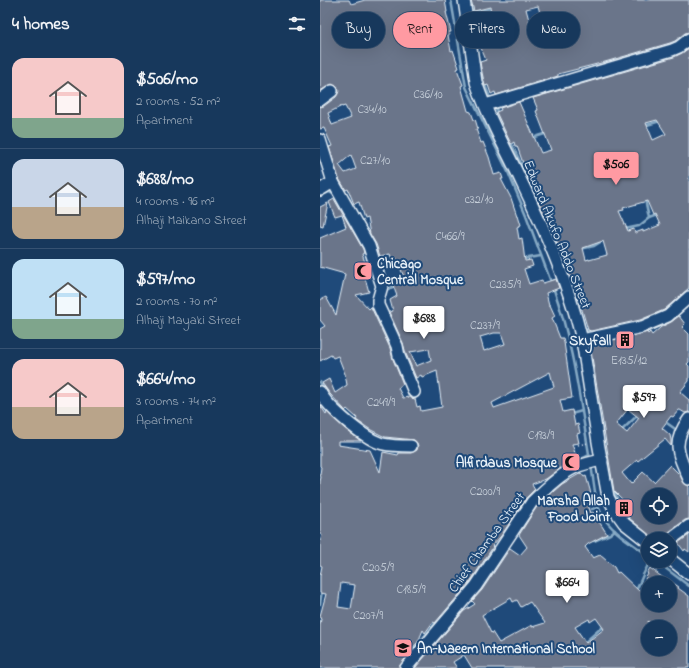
<!DOCTYPE html>
<html lang="en">
<head>
<meta charset="utf-8">
<style>
  :root { --surface:#17385c; --page:#203f62; --text:#f1f3f6; --muted:#9eacbb; --line:#365272; --accent:#ff9aa2 }
  body { margin:0; font-family:"Indie Flower",sans-serif; background:var(--page); color:var(--text); height:100vh; display:flex; flex-direction:column; font-size:15px; white-space:nowrap }
  * { box-sizing:border-box; margin:0 }
  p { font-size:13px; color:var(--muted) }
  .icon { flex:none; width:22px; height:22px; fill:none; stroke:currentColor; stroke-width:2; stroke-linecap:round; stroke-linejoin:round }
  .map { position:relative; flex:1; overflow:hidden }
  .drawer { display:flex; flex-direction:column; background:var(--surface); width:320px }
  .drawer>* { flex:none }
  .banner { position:absolute; left:12px; top:12px; width:297px; height:36px; display:flex; gap:8px }
  .tools { position:absolute; left:321px; top:488px; display:grid; gap:8px }
  .tools a { display:grid; place-items:center; width:36px; height:36px; border-radius:50%; background:var(--surface); box-shadow:0 4px 16px #0002,0 0 0 1px var(--line); font-size:20px }
  .price { position:absolute; translate:-50% -34px; padding:0 9px; border-radius:4px; background:#fff; color:#222; font-size:13px; line-height:26px; filter:drop-shadow(0 1px 2px #0008) }
  .price::after { content:''; position:absolute; left:50%; top:24px; width:12px; height:9px; margin-left:-6px; background:inherit; clip-path:polygon(0 0,100% 0,50% 100%) }
  .price.current { background:var(--accent); color:#111 }
  ul { padding:0; list-style:none }
  li { display:flex; align-items:center; gap:12px; height:100px; padding:0 12px }
  li+li { border-top:1px solid var(--line) }
  li span { display:grid; place-items:center; flex:none; width:112px; height:80px; border-radius:12px; color:#555 }
  li>.icon { margin-inline-start:auto }
  span .icon { width:48px; height:48px; fill:#fffc; stroke-width:1 }
  li b { font-size:17px }
  h2 { display:flex; justify-content:space-between; align-items:center; height:48px; padding:0 12px; font-size:17px }
  .chip { padding:0 14px; border-radius:18px; background:var(--surface); box-shadow:0 4px 16px #0002,0 0 0 1px var(--line); font-size:14px; line-height:36px }
  .chip.current { background:var(--accent); color:#111 }
  main { display:flex; flex:1; min-height:0 }
  .map>svg:first-child { display:block }
  .lines { fill:none; stroke-linecap:round; stroke-linejoin:round }
  .stream { stroke:#87aac5; stroke-width:2.5 }
  .building { fill:#6b758a; stroke:#e8f1f8; fill-rule:evenodd }
  .minor-casing { stroke:#e8f1f8; stroke-width:14 }
  .path { stroke:#e8f1f8; stroke-width:1.5; stroke-dasharray:1 3; stroke-linecap:butt }
  .minor { stroke:#1f4a7a; stroke-width:11 }
  .labels { text-anchor:middle; stroke-width:4; stroke-linejoin:round; paint-order:stroke }
  .number-label { font-size:12px; fill:#c9d2dc }
  .street-label { font-size:14px; fill:#e8f1f8; stroke:#1f4a7a }
  .poi-label { font-size:14px; font-weight:bold; fill:#e8f1f8; stroke:#1f4a7a; text-anchor:end }
</style>
</head>
<body>
<main>
<section class="drawer">
<h2>4 homes<svg class="icon" aria-label="filters" viewBox="0 0 24 24"><path d="M4 7h16M4 17h16"/><circle cx="9" cy="7" r="2"/><circle cx="15" cy="17" r="2"/></svg></h2>
<ul>
<li><span style="background:linear-gradient(#f6c9c9 75%,#7fa58c 0)"><svg class="icon" aria-label="home" viewBox="0 0 24 24"><path d="M3 11l9-7 9 7M6 9v11h12V9"/></svg></span><div><b>$506/mo</b><p>2 rooms · 52 m²</p><p>Apartment</p></div></li>
<li><span style="background:linear-gradient(#c9d6e8 60%,#b9a48a 0)"><svg class="icon" aria-label="home" viewBox="0 0 24 24"><path d="M3 11l9-7 9 7M6 9v11h12V9"/></svg></span><div><b>$688/mo</b><p>4 rooms · 96 m²</p><p>Alhaji Maikano Street</p></div></li>
<li><span style="background:linear-gradient(#bfe0f5 75%,#7fa58c 0)"><svg class="icon" aria-label="home" viewBox="0 0 24 24"><path d="M3 11l9-7 9 7M6 9v11h12V9"/></svg></span><div><b>$597/mo</b><p>2 rooms · 70 m²</p><p>Alhaji Mayaki Street</p></div></li>
<li><span style="background:linear-gradient(#f6c9c9 60%,#b9a48a 0)"><svg class="icon" aria-label="home" viewBox="0 0 24 24"><path d="M3 11l9-7 9 7M6 9v11h12V9"/></svg></span><div><b>$664/mo</b><p>3 rooms · 74 m²</p><p>Apartment</p></div></li>
</ul>
</section>
<div class="map">
<svg width="369" height="668" viewBox="0 0 369 668">
  <rect width="100%" height="100%" fill="#1f4a7a"/>
  <filter id="ink" filterUnits="userSpaceOnUse"><feTurbulence type="fractalNoise" baseFrequency=".025" numOctaves="2"/><feDisplacementMap in="SourceGraphic" scale="8" xChannelSelector="R" yChannelSelector="G"/><feConvolveMatrix kernelMatrix="1 2 1 2 8 2 1 2 1" color-interpolation-filters="sRGB"/></filter>
  <g filter="url(#ink)">
    <g class="lines">
      <!-- stream -->
      <g class="stream">
        <polyline points="131,0 146,87 188,172 206,215 231,282"/>
        <polyline points="150,0 159,67 162,78 170,98 183,94"/>
        <polyline points="152,12 174,8"/>
        <polyline points="177,105 176,108 177,113 218,200"/>
        <polyline points="324,126 340,121"/>
        <polyline points="212,138 228,133"/>
        <polyline points="0,196 9,192 15,195"/>
        <polyline points="325,199 329,218"/>
        <polyline points="305,229 319,226 329,218 337,215"/>
        <polyline points="232,232 237,242"/>
        <polyline points="260,249 274,246 282,241"/>
        <polyline points="241,252 259,308"/>
        <polyline points="202,259 221,256"/>
        <path d="M233,287c20,55 27,115 37,173"/>
        <polyline points="68,289 75,286"/>
        <polyline points="343,313 369,287"/>
        <polyline points="264,328 269,332 273,333"/>
        <polyline points="310,335 328,331 347,322"/>
        <polyline points="0,382 4,390"/>
        <polyline points="12,400 40,425"/>
        <polyline points="251,414 262,411"/>
        <polyline points="344,421 358,431"/>
        <polyline points="301,431 319,414"/>
        <polyline points="257,461 269,455"/>
        <path d="M271,465c3,15 3,34 10,48 9,18 32,31 47,42"/>
        <path d="M290,480c5,17 13,31 24,45"/>
        <polyline points="272,509 279,507"/>
        <polyline points="274,541 290,534 295,530"/>
        <path d="M353,544c-3,3 -3,8 0,12"/>
        <polyline points="336,561 369,586"/>
        <polyline points="147,585 158,574"/>
        <polyline points="316,591 323,575 330,561"/>
        <polyline points="0,604 2,590"/>
        <polyline points="263,644 281,628 286,627"/>
        <polyline points="78,668 117,621"/>
      </g>
    </g>
    <!-- building -->
    <g class="building">
      <path d="M0,0h29l2,4 14,-4h80l2,12h-1l5,20h-2l1,3h-2l3,16 2,-1 6,18 -2,1 6,16 -2,1 7,25 3,1 3,8 1,-1 3,10h-2l5,14 2,-1 6,15 5,18 7,-2 2,6h-2l10,19 6,18 1,-1 3,10 -4,2 2,12 3,-1 3,23 6,-1 2,6 -9,3 5,15 13,-4 1,3 13,-4 3,9 -13,5 3,12h1l5,11 -3,2 8,20h3l1,4 8,56 -12,2 3,12 9,-2 3,15 3,-1 2,9 -3,1 2,9 -7,1 5,15 -12,6 -19,14 -14,5 3,5 -9,9 -25,38 -9,10 1,1 -23,35 -35,41 -2,-1 -8,11 -2,-3 -5,12 -10,11 1,1 -11,14h-78v-43l1,-6 -1,-1v-2l6,-22 -6,-1v-17l2,-10 -2,-1v-22l2,-8 -2,-1v-52l1,-5 -1,-2 1,-8 -1,-1v-61l6,9 1,-2 17,16 17,13h-23v4l32,5 10,22 3,-20 15,3 1,-2h12l6,-3 1,-4 -1,-3 -3,-3 -29,-3 -14,-7 -15,-10 1,-2 -10,-9 -2,2 -1,-2 -14,-15 -8,-11 7,-4 6,14 12,-8 -2,-11 -7,-18 -5,2 -2,-3 -11,6v-32l5,-3 -5,-6v-20l6,-3 10,18 8,-36 1,-5 -25,-7v-29l26,-11 -4,-12 -7,2 -6,-15 5,-3 29,50 1,4 -2,1 8,22 -5,2 4,14 -13,3 13,14 2,-2 19,41 3,11 10,25 -5,4 5,10 6,-1 6,2 2,8 3,-1 1,5 21,-4 -5,-36 -15,6 -1,-2 -5,3 -10,-24 -3,-11 -14,-31 4,-1 -3,-11 7,-4 -6,-16 13,-3 -8,-19 -4,2 -2,-6 -10,2 -4,-12 -6,-10 -3,-16 -3,1 -5,-17 -5,2 -6,-15 -2,1 -7,-11 -10,-32 3,-1 -8,-18 -4,1v-22l4,-1 12,-9 3,-6 -2,-4 -5,-3 -12,7zM22,106v1l3,-1 6,12 -19,7 -4,-12zM31,155l5,14 -11,4 -6,-8zM174,333h7l4,11 -21,7 -4,-14zM109,349l2,11 -15,6 -6,-14zM230,372l4,15 -60,21 -2,-5zM21,583l14,2 -4,24 -13,-2z"/>
      <path d="M151,0h218v32l-4,1 -10,8 -5,2 -65,19 -47,12v2l-62,19 -1,-3 -4,2 -3,-9 -3,1 -4,-18 -1,-6 6,-2 -7,-17 -2,-12 18,-5 -5,-19 -16,4zM218,6l4,14 -12,4 -4,-15z"/>
      <path d="M369,48v240l-25,22 -24,10 -49,11 -3,-1 -12,-40h-1l-21,-56h-1l-16,-36h2l-5,-13 -3,1 -14,-40h-2l-1,-4 -3,2 -15,-32 5,-2 -1,-2 19,-6 22,51 10,-3 -15,-39 2,-1 -5,-12 141,-41 8,-4zM337,120l9,14 -13,6 -7,-17zM327,201l6,14 2,-1 5,11 -17,7v-2l-8,3 -1,-4 -6,2 -9,-20 5,-1 -1,-2zM283,241l4,14 -18,5v-1l-3,1 -3,-12z"/>
      <polygon points="8,203 3,226 0,225 0,207"/>
      <path d="M359,316l6,8 -3,3 7,7v28l-2,2 2,2v15l-9,11 9,8v12l-4,1 -5,-3h-1l-6,7 -2,-1 -9,12 8,7 1,5v6l-6,-7 -27,22 -1,-1 -15,13 9,11 12,-12 11,10 16,-17 10,10 5,9 4,2v33l-4,1 -19,14 -3,5h-9l-25,-21 -11,-17 4,-2 -8,-8 -24,-146 57,-13 1,2 2,-2 2,3 9,-8 10,-5zM308,409l11,9 -12,15 -11,-9zM328,495h22v22h-22z"/>
      <path d="M261,473l3,4 2,-1 4,14 1,6 -5,3 5,14 2,-1 14,22 -19,10 -3,3 8,11 7,-3 14,12 3,6 2,-1 20,19 8,-10 -2,-2 3,-5 -1,-1 3,-5 20,15v-2l9,6 -1,1 11,8v72h-217l-8,-13 -11,7 4,6h-42l49,-57 11,-7 -3,-3 10,-11 28,-42 10,7 7,-8 -8,-12 18,-29 25,-22zM328,582l2,1h20v22h-22zM191,598l2,4 4,-2 4,7 9,-5 15,21 -13,4v-2l-33,18 -7,-11 -1,1 -9,-18zM276,618l8,11 -18,14 -11,-16 14,-8 1,3zM328,621l7,6h15v22h-22z"/>
      <polygon points="369,535 369,552 365,549 364,551 358,543"/>
    </g>
    <g class="lines">
      <defs>
        <g id="minor">
          <path d="M144,0l12,82c11,35 30,66 45,99 25,51 48,104 61,159l16,102 10,55 8,15 8,11 24,19"/>
          <polyline points="0,100 12,91"/>
          <polyline points="165,105 352,50 359,47 369,39"/>
          <polyline points="0,140 13,182 49,246 62,286 58,300 58,305 77,346 79,356 94,392"/>
          <polyline points="0,190 13,182"/>
          <polyline points="262,340 322,327 348,316 369,297"/>
          <path d="M0,392c8,16 46,48 63,52 9,2 19,2 28,2"/>
          <path d="M369,419c-18,24 -11,35 0,60"/>
          <polyline points="350,540 369,526"/>
          <polyline points="350,559 369,574"/>
          <path d="M86,668l70,-82 56,-84c10,-10 29,-28 42,-34 9,-4 18,-6 28,-8"/>
        </g>
      </defs>
      <!-- minor casing -->
      <use href="#minor" class="minor-casing"/>
      <!-- path -->
      <g class="path">
        <polyline points="258,445 268,443"/>
        <polyline points="329,566 333,561"/>
        <polyline points="336,571 342,563"/>
      </g>
      <!-- minor -->
      <use href="#minor" class="minor"/>
    </g>
  </g>
  <!-- icons -->
  <defs>
    <symbol id="mosque-square" viewBox="-11 -11 22 22"><rect x="-9" y="-9" width="18" height="18" rx="4" fill="#ff9aa2" stroke="#1f4a7a"/><path d="M3.5-4.9A6 6 0 1 0 3.5 4.9A5 5 0 1 1 3.5-4.9Z" fill="#111"/></symbol>
    <symbol id="building-square" viewBox="-11 -11 22 22"><rect x="-9" y="-9" width="18" height="18" rx="4" fill="#ff9aa2" stroke="#1f4a7a"/><path d="M-4-6H4V6H1V3H-1V6H-4ZM-2.5-4.3h1.7v1.8h-1.7ZM.8-4.3h1.7v1.8H.8ZM-2.5-1h1.7V.8h-1.7ZM.8-1h1.7V.8H.8Z" fill="#111"/></symbol>
    <symbol id="school-square" viewBox="-11 -11 22 22"><rect x="-9" y="-9" width="18" height="18" rx="4" fill="#ff9aa2" stroke="#1f4a7a"/><path d="M0-5L7-2L0 1L-7-2ZM-4 1L0 2.5L4 1V4Q0 6-4 4Z" fill="#111"/></symbol>
  </defs>
  <g fill-rule="evenodd">
    <use href="#mosque-square" x="32" y="260" width="22" height="22"/>
    <use href="#building-square" x="294" y="329" width="22" height="22"/>
    <use href="#mosque-square" x="240" y="451" width="22" height="22"/>
    <use href="#building-square" x="293" y="497" width="22" height="22"/>
    <use href="#school-square" x="72" y="637" width="22" height="22"/>
  </g>
  <g class="labels">
    <!-- number labels -->
    <g class="number-label">
      <text x="108" y="98">C36/10</text>
      <text x="52" y="113">C34/10</text>
      <text x="55" y="164">C27/10</text>
      <text x="159" y="203">c32/10</text>
      <text x="130" y="240">C466/9</text>
      <text x="185" y="288">C235/9</text>
      <text x="165" y="329">C237/9</text>
      <text x="309" y="364">E135/12</text>
      <text x="61" y="406">C249/9</text>
      <text x="221" y="439">C193/9</text>
      <text x="165" y="495">C200/9</text>
      <text x="58" y="571">C205/9</text>
      <text x="91" y="593">C185/9</text>
      <text x="48" y="619">C207/9</text>
    </g>
    <!-- street labels -->
    <g class="street-label">
      <text transform="translate(238 234) rotate(68)" y="5">Edward Akufo Addo Street</text>
      <text transform="translate(166 542) rotate(-54)" y="5">Chief Chamba Street</text>
    </g>
    <!-- poi labels -->
    <g class="poi-label">
      <text x="57" y="268" text-anchor="start">Chicago<tspan x="57" dy="16">Central Mosque</tspan></text>
      <text x="291" y="345">Skyfall</text>
      <text x="237" y="467">Alfirdaus Mosque</text>
      <text x="290" y="505">Marsha Allah<tspan x="290" dy="16">Food Joint</tspan></text>
      <text x="97" y="653" text-anchor="start">An-Naeem International School</text>
    </g>
  </g>
</svg>
<div class="tools">
<a><svg class="icon" aria-label="locate" viewBox="0 0 24 24"><circle cx="12" cy="12" r="6"/><path d="M12 2v4M12 18v4M2 12h4M18 12h4"/></svg></a>
<a><svg class="icon" aria-label="layers" viewBox="0 0 24 24"><path d="M12 4l9 5-9 5-9-5zM3 14l9 5 9-5"/></svg></a>
<a>+</a>
<a>−</a>
</div>
<b class="price current" style="left:296px;top:186px">$506</b>
<b class="price" style="left:104px;top:340px">$688</b>
<b class="price" style="left:324px;top:419px">$597</b>
<b class="price" style="left:247px;top:604px">$664</b>
<div class="banner">
<a class="chip">Buy</a>
<a class="chip current">Rent</a>
<a class="chip">Filters</a>
<a class="chip">New</a>
</div>
</div>
</main>
</body>
</html>
